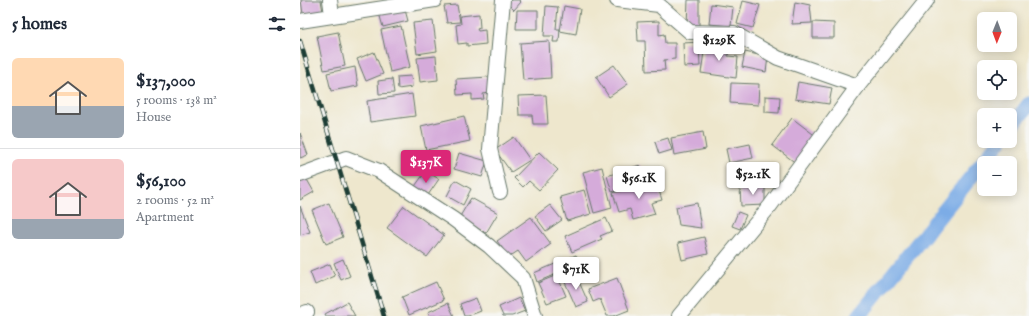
<!DOCTYPE html>
<html lang="en">
<head>
<meta charset="utf-8">
<style>
  :root { --surface:#fff; --page:#f6f6f7; --text:#1f2937; --muted:#747a83; --line:#e0e1e3; --accent:#db2777 }
  body { margin:0; font-family:"IM FELL English",serif; background:var(--page); color:var(--text); height:100vh; display:flex; flex-direction:column; font-size:15px; white-space:nowrap }
  * { box-sizing:border-box; margin:0 }
  p { font-size:13px; color:var(--muted) }
  .icon { flex:none; width:22px; height:22px; fill:none; stroke:currentColor; stroke-width:2; stroke-linecap:round; stroke-linejoin:round }
  .map { position:relative; flex:1; overflow:hidden }
  .sheet { display:flex; flex-direction:column; background:var(--surface); width:300px }
  .sheet>* { flex:none }
  .needle { width:26px; rotate:181deg }
  .tools { position:absolute; left:677px; top:12px; display:grid; gap:8px }
  .tools a { display:grid; place-items:center; width:40px; height:40px; border-radius:6px; background:var(--surface); box-shadow:0 2px 10px #0003; font-size:20px }
  .price { position:absolute; translate:-50% -34px; padding:0 9px; border-radius:4px; background:#fff; color:#222; font-size:13px; line-height:26px; filter:drop-shadow(0 1px 2px #0008) }
  .price::after { content:''; position:absolute; left:50%; top:24px; width:12px; height:9px; margin-left:-6px; background:inherit; clip-path:polygon(0 0,100% 0,50% 100%) }
  .price.active { background:var(--accent); color:#fff }
  ul { padding:0; list-style:none }
  li { display:flex; align-items:center; gap:12px; height:100px; padding:0 12px }
  li+li { border-top:1px solid var(--line) }
  li span { display:grid; place-items:center; flex:none; width:112px; height:80px; border-radius:6px; color:#555 }
  li>.icon { margin-inline-start:auto }
  span .icon { width:48px; height:48px; fill:#fffc; stroke-width:1 }
  li b { font-size:17px }
  h2 { display:flex; justify-content:space-between; align-items:center; height:48px; padding:0 12px; font-size:17px }
  main { display:flex; flex:1; min-height:0 }
  .map>svg:first-child { display:block }
  .lines { fill:none; stroke-linecap:round; stroke-linejoin:round }
  .canal { stroke:#7bace6; stroke-width:15 }
  .building { fill:#d5abda }
  .minor-casing { stroke:#67786a; stroke-width:16 }
  .minor { stroke:#fff; stroke-width:14 }
  .rail-casing { stroke:#1f3d34; stroke-width:4.5 }
  .rail { stroke:#f6f6f2; stroke-width:3; stroke-dasharray:9; stroke-linecap:butt }
</style>
</head>
<body>
<main>
<section class="sheet">
<h2>5 homes<svg class="icon" aria-label="filters" viewBox="0 0 24 24"><path d="M4 7h16M4 17h16"/><circle cx="9" cy="7" r="2"/><circle cx="15" cy="17" r="2"/></svg></h2>
<ul>
<li><span style="background:linear-gradient(#ffd9b3 60%,#9aa5b1 0)"><svg class="icon" aria-label="home" viewBox="0 0 24 24"><path d="M3 11l9-7 9 7M6 9v11h12V9"/></svg></span><div><b>$137,000</b><p>5 rooms · 138 m²</p><p>House</p></div></li>
<li><span style="background:linear-gradient(#f6c9c9 75%,#9aa5b1 0)"><svg class="icon" aria-label="home" viewBox="0 0 24 24"><path d="M3 11l9-7 9 7M6 9v11h12V9"/></svg></span><div><b>$56,100</b><p>2 rooms · 52 m²</p><p>Apartment</p></div></li>
</ul>
</section>
<div class="map">
<svg width="729" height="316" viewBox="0 0 729 316">
  <rect width="100%" height="100%" fill="#f6f6f2"/>
  <filter id="ink" filterUnits="userSpaceOnUse"><feTurbulence type="fractalNoise" baseFrequency=".025" numOctaves="2"/><feDisplacementMap in="SourceGraphic" scale="8" xChannelSelector="R" yChannelSelector="G"/><feConvolveMatrix kernelMatrix="1 2 1 2 8 2 1 2 1" color-interpolation-filters="sRGB"/></filter>
  <filter id="wash" filterUnits="userSpaceOnUse"><feTurbulence type="fractalNoise" baseFrequency=".012" numOctaves="4" result="noise"/><feDisplacementMap in="SourceGraphic" scale="16" xChannelSelector="R" yChannelSelector="G"/><feGaussianBlur stdDeviation="0.9" result="paint"/><feColorMatrix in="noise" values="0 0 0 0 0 0 0 0 0 0 0 0 0 0 0 0 0 1.4 0 .05"/><feComposite in="paint" operator="in"/></filter>
  <g filter="url(#wash)">
    <rect width="100%" height="100%" fill="#eee7cd"/>
    <g class="lines">
      <!-- canal -->
      <g class="canal">
        <polyline points="710,128 729,104"/>
        <polyline points="559,316 700,141"/>
      </g>
    </g>
    <g id="blocks">
      <!-- building -->
      <g class="building">
        <polygon points="1,0 21,0 23,12 3,14"/>
        <polygon points="204,0 219,0 221,2 214,10"/>
        <polygon points="388,0 399,0 399,25 387,25"/>
        <polygon points="443,1 460,5 453,28 437,24"/>
        <polygon points="495,2 510,5 512,23 492,24"/>
        <polygon points="411,4 433,7 431,26 409,24"/>
        <polygon points="157,5 160,22 147,23 144,6"/>
        <polygon points="104,6 108,21 83,27 79,13"/>
        <polygon points="246,6 258,7 256,29 260,29 259,42 253,42 254,36 244,36"/>
        <polygon points="264,6 280,9 276,34 260,31"/>
        <polygon points="217,10 238,10 238,29 216,29"/>
        <polygon points="179,14 180,28 177,29 178,31 185,30 186,44 167,46 167,43 158,44 156,25 161,24 160,16"/>
        <polygon points="133,21 137,51 117,54 113,23"/>
        <polygon points="359,21 359,35 364,34 365,43 375,43 375,59 364,60 365,70 346,71 345,41 338,41 337,22"/>
        <polygon points="513,22 534,23 534,38 513,38"/>
        <polygon points="101,26 110,67 90,72 81,30"/>
        <polygon points="38,32 45,66 24,70 17,36"/>
        <polygon points="249,41 251,78 223,80 220,43"/>
        <polygon points="399,42 400,66 384,67 383,43"/>
        <polygon points="405,45 429,48 428,56 438,57 436,78 401,73"/>
        <polygon points="74,52 83,74 66,81 57,59"/>
        <polygon points="445,52 468,57 466,72 442,67"/>
        <polygon points="136,56 138,80 120,82 117,58"/>
        <polygon points="314,65 328,84 309,97 296,77"/>
        <polygon points="55,67 58,86 31,91 27,73"/>
        <polygon points="111,76 112,87 98,89 97,77"/>
        <polygon points="189,77 190,93 183,94 184,99 172,100 172,94 157,95 156,79"/>
        <polygon points="92,79 94,93 79,94 78,81"/>
        <polygon points="498,82 532,88 529,104 495,99"/>
        <polygon points="431,83 459,84 458,105 430,103"/>
        <polygon points="112,94 115,116 70,122 67,101"/>
        <polygon points="246,95 248,124 233,124 232,115 219,115 218,96"/>
        <polygon points="465,96 480,97 479,113 465,112"/>
        <polygon points="164,116 170,141 126,150 121,126"/>
        <polygon points="492,118 517,137 497,164 472,145"/>
        <polygon points="403,132 406,149 374,155 371,138"/>
        <polygon points="0,133 8,155 0,158"/>
        <polygon points="214,137 230,160 211,172 195,150"/>
        <polygon points="368,138 372,150 359,154 355,142"/>
        <polygon points="450,144 453,158 429,163 426,149"/>
        <polygon points="239,152 258,170 239,190 229,181 223,187 214,178"/>
        <polygon points="159,153 187,161 182,177 154,169"/>
        <polygon points="340,165 346,181 312,192 307,176"/>
        <polygon points="302,167 312,208 294,213 283,172"/>
        <polygon points="126,171 139,179 126,198 113,189"/>
        <polygon points="5,176 14,192 0,200 0,179"/>
        <polygon points="155,180 171,189 163,205 147,196"/>
        <polygon points="356,181 362,200 351,203 355,214 333,220 330,209 319,212 313,193"/>
        <polygon points="465,187 465,205 441,206 440,188"/>
        <polygon points="284,190 291,214 267,221 260,197"/>
        <polygon points="171,198 198,213 186,233 159,218"/>
        <polygon points="29,203 43,237 26,244 12,210"/>
        <polygon points="397,203 401,228 379,225 376,207"/>
        <polygon points="250,205 262,220 246,231 235,216"/>
        <polygon points="0,206 10,232 0,235"/>
        <polygon points="104,206 144,235 127,257 87,228"/>
        <polygon points="438,212 446,215 440,229 432,226"/>
        <polygon points="231,217 251,244 226,262 218,251 209,257 197,241"/>
        <polygon points="306,218 312,231 300,236 302,239 272,252 265,236"/>
        <polygon points="404,237 408,254 382,260 378,243"/>
        <polygon points="276,255 280,264 237,282 234,273"/>
        <polygon points="43,259 50,276 41,280 34,263"/>
        <polygon points="30,264 35,276 15,285 10,272"/>
        <polygon points="257,275 266,296 247,303 238,283"/>
        <polygon points="276,275 288,302 276,307 264,280"/>
        <polygon points="317,278 329,310 314,316 307,316 300,299 293,302 288,289"/>
        <polygon points="136,282 144,300 109,315 102,297"/>
        <polygon points="176,298 181,311 168,316 164,316 160,304"/>
        <polygon points="219,298 225,311 212,316 203,316 199,307"/>
        <polygon points="47,302 55,316 26,316 25,314"/>
        <polygon points="148,303 154,316 130,316 128,312"/>
      </g>
    </g>
  </g>
  <g filter="url(#ink)">
    <use href="#blocks" fill-opacity="0" stroke="#67786a" stroke-width="1"/>
    <g class="lines">
      <defs>
        <g id="minor">
          <polyline points="30,0 32,15"/>
          <polyline points="317,0 359,5 390,32 434,33 478,58 558,86"/>
          <polyline points="0,21 135,0"/>
          <polyline points="0,175 46,158 79,171 153,219 189,246 223,278 235,316"/>
          <polyline points="200,192 190,149 203,0"/>
          <polyline points="0,315 7,312"/>
          <polyline points="379,316 470,206 558,86 627,0"/>
        </g>
      </defs>
      <!-- minor casing -->
      <use href="#minor" class="minor-casing"/>
      <!-- minor -->
      <use href="#minor" class="minor"/>
      <defs>
        <polyline id="rail" points="0,41 84,316"/>
      </defs>
      <!-- rail casing -->
      <use href="#rail" class="rail-casing"/>
      <!-- rail -->
      <use href="#rail" class="rail"/>
    </g>
  </g>
</svg>
<div class="tools">
<a><svg class="needle" viewBox="-14 -14 28 28"><path d="M0-13l5 13h-10z" fill="#e53935"/><path d="M0 13l5-13h-10z" fill="#747a83"/></svg></a>
<a><svg class="icon" aria-label="locate" viewBox="0 0 24 24"><circle cx="12" cy="12" r="6"/><path d="M12 2v4M12 18v4M2 12h4M18 12h4"/></svg></a>
<a>+</a>
<a>−</a>
</div>
<b class="price" style="left:419px;top:62px">$129K</b>
<b class="price active" style="left:126px;top:184px">$137K</b>
<b class="price" style="left:453px;top:196px">$52.1K</b>
<b class="price" style="left:339px;top:200px">$56.1K</b>
<b class="price" style="left:276px;top:291px">$71K</b>
</div>
</main>
</body>
</html>
